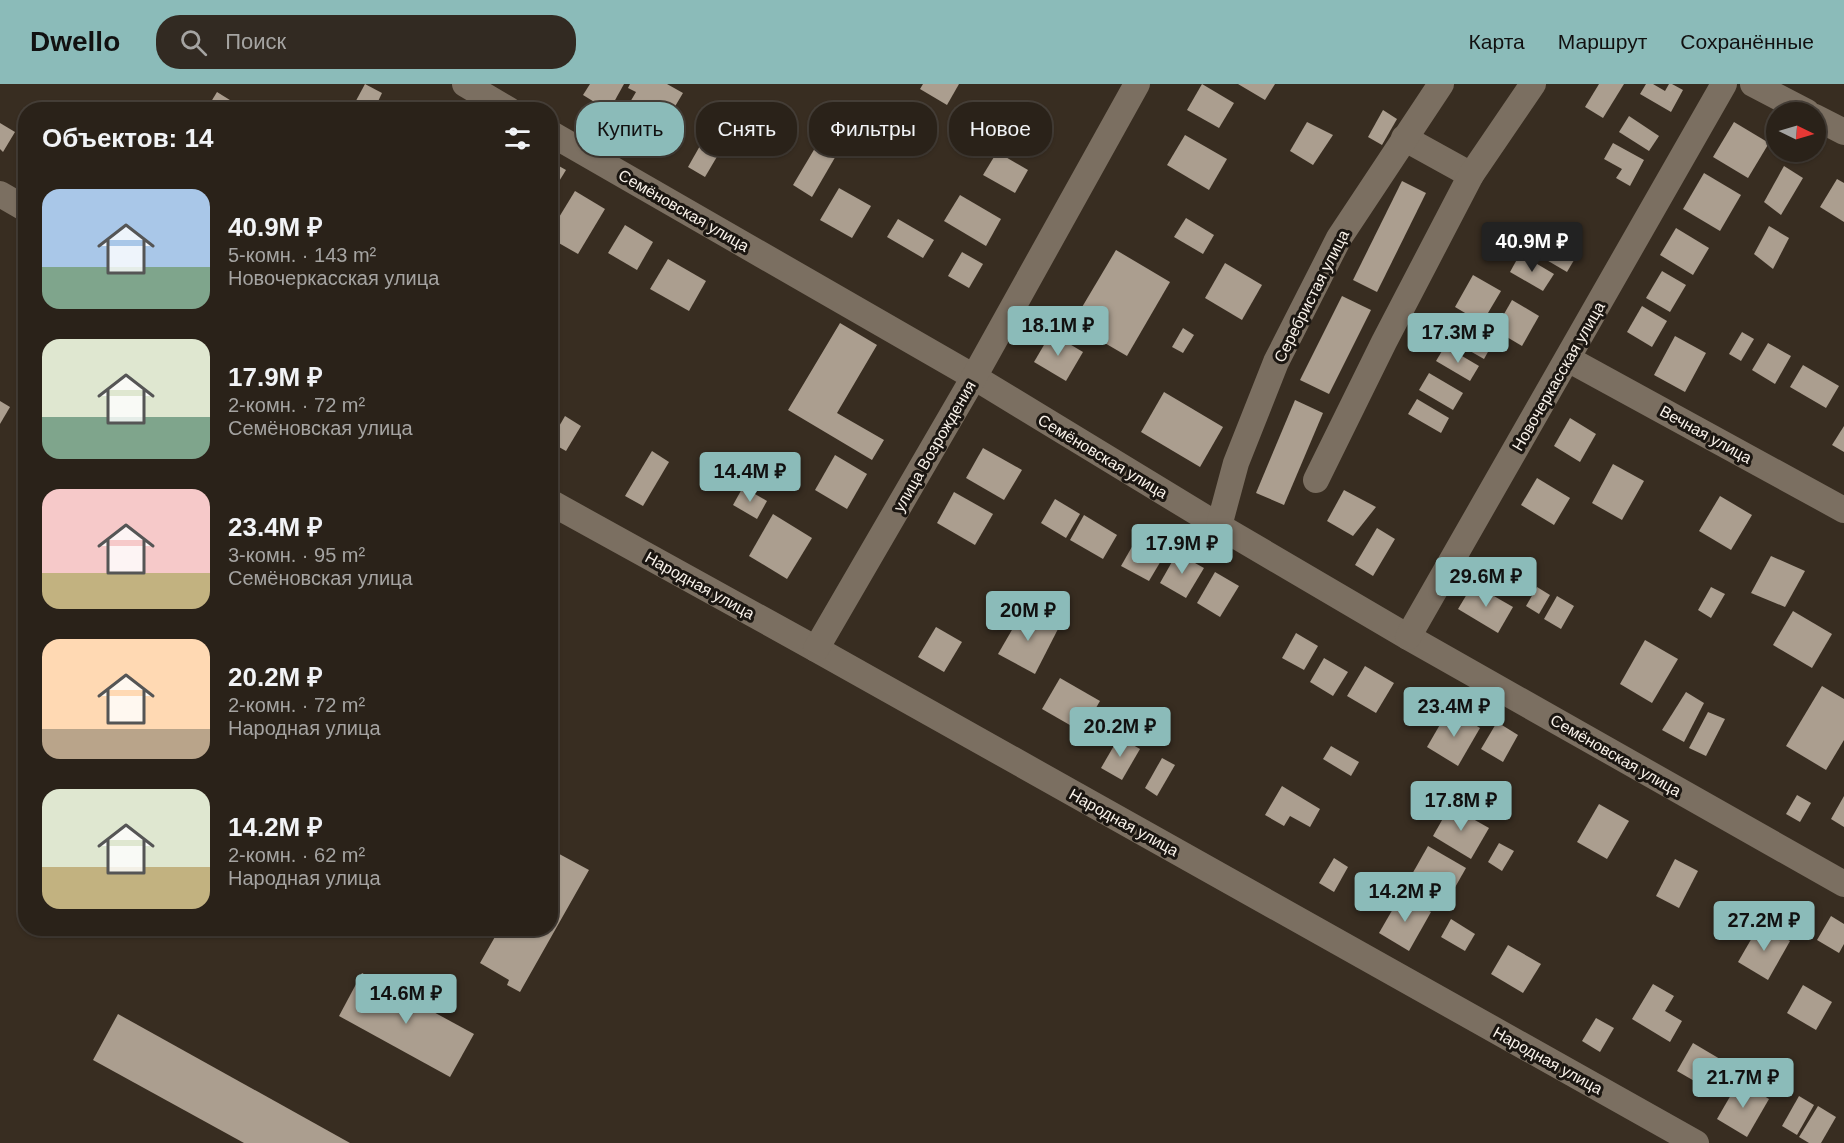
<!DOCTYPE html>
<html lang="ru">
<head>
<meta charset="utf-8">
<style>
  :root { --surface:#2a2219; --page:#322a22; --text:#f1f3f6; --muted:#a5a4a2; --line:#463f38; --accent:#8bbbb9 }
  body { margin:0; font-family:Helvetica,sans-serif; background:var(--page); color:var(--text); height:100vh; display:flex; flex-direction:column; font-size:22px; white-space:nowrap }
  * { box-sizing:border-box; margin:0 }
  p { font-size:20px; color:var(--muted) }
  .icon { flex:none; width:33px; height:33px; fill:none; stroke:currentColor; stroke-width:2; stroke-linecap:round; stroke-linejoin:round }
  .map { position:relative; flex:1; overflow:hidden }
  .side { position:absolute; left:18px; top:18px; width:540px; height:834px; display:flex; flex-direction:column; background:var(--surface); border-radius:24px; box-shadow:0 2px 4px #0004,0 0 0 2px var(--line) }
  .side>* { flex:none }
  .banner { position:absolute; left:576px; top:18px; width:570px; height:54px; display:flex; gap:12px }
  .needle { width:39px; rotate:95deg }
  .tools { position:absolute; left:1766px; top:18px; display:grid; gap:12px }
  .tools a { display:grid; place-items:center; width:60px; height:60px; border-radius:50%; background:var(--surface); box-shadow:0 2px 4px #0004,0 0 0 2px var(--line); font-size:30px }
  .price { position:absolute; translate:-50% -51px; padding:0 14px; border-radius:6px; background:var(--accent); color:#111; font-size:20px; line-height:39px; filter:drop-shadow(0 2px 3px #0008) }
  .price::after { content:''; position:absolute; left:50%; top:36px; width:18px; height:14px; margin-left:-9px; background:inherit; clip-path:polygon(0 0,100% 0,50% 100%) }
  .price.active { background:#222; color:#fff }
  ul { padding:0; list-style:none }
  li { display:flex; align-items:center; gap:18px; height:150px; padding:0 24px }
  li span { display:grid; place-items:center; flex:none; width:168px; height:120px; border-radius:18px; color:#555 }
  li>.icon { margin-inline-start:auto }
  span .icon { width:72px; height:72px; fill:#fffc; stroke-width:1 }
  li b { font-size:26px }
  h2 { display:flex; justify-content:space-between; align-items:center; height:72px; padding:0 24px; font-size:26px }
  .chip { padding:0 21px; border-radius:24px; background:var(--surface); box-shadow:0 2px 4px #0004,0 0 0 2px var(--line); font-size:21px; line-height:54px }
  .chip.active { background:var(--accent); color:#111 }
  header { display:flex; align-items:center; gap:36px; box-sizing:border-box; height:84px; padding:0 30px; background:var(--accent); color:#111 }
  header strong { font-size:28px }
  nav { display:flex; gap:33px; margin-inline-start:auto; font-size:21px }
  .search { width:420px; height:54px; background:var(--page); display:flex; align-items:center; gap:15px; box-sizing:border-box; padding:0 21px; border-radius:24px; color:var(--muted); font-size:22px }
  .map>svg:first-child { display:block }
  .building { fill:#ab9e8f }
  .lines { fill:none; stroke-linecap:round; stroke-linejoin:round }
  .minor { stroke:#7b6f61; stroke-width:26 }
  .labels { text-anchor:middle; stroke-width:6; stroke-linejoin:round; paint-order:stroke }
  .street-label { font-size:16px; fill:#f9f2ea; stroke:#1b1611 }
</style>
</head>
<body>
<header>
<strong>Dwello</strong>
<div class="search"><svg class="icon" aria-label="search" viewBox="0 0 24 24"><circle cx="10" cy="10" r="6"/><path d="M15 15l6 6"/></svg>Поиск</div>
<nav><a>Карта</a><a>Маршрут</a><a>Сохранённые</a></nav>
</header>
<div class="map">
<svg width="1844" height="1059" viewBox="0 0 1844 1059">
  <rect width="100%" height="100%" fill="#382d21"/>
  <!-- building -->
  <g class="building">
    <polygon points="365,0 382,9 374,26 351,26"/>
    <polygon points="590,0 624,0 609,27 583,11"/>
    <polygon points="630,0 667,0 683,9 661,46 626,25 636,8 628,4"/>
    <polygon points="923,0 959,0 947,21 920,5"/>
    <polygon points="1202,0 1234,19 1219,44 1187,26"/>
    <polygon points="1238,0 1275,0 1265,16"/>
    <polygon points="1599,0 1624,0 1603,34 1585,23"/>
    <polygon points="1646,0 1653,0 1665,7 1669,0 1672,0 1683,6 1671,28 1640,10"/>
    <polygon points="217,8 246,26 206,26"/>
    <polygon points="1383,26 1397,35 1382,61 1368,53"/>
    <polygon points="1629,32 1659,52 1649,67 1619,48"/>
    <polygon points="1307,38 1333,51 1313,81 1290,67"/>
    <polygon points="1734,38 1769,59 1748,94 1713,73"/>
    <polygon points="0,39 15,48 3,68 0,65"/>
    <polygon points="1185,51 1227,75 1209,106 1167,81"/>
    <polygon points="818,59 837,70 812,113 793,101"/>
    <polygon points="1613,59 1644,76 1630,102 1616,94 1622,85 1604,75"/>
    <polygon points="701,60 718,71 705,93 688,83"/>
    <polygon points="997,68 1028,86 1015,109 983,91"/>
    <polygon points="550,77 566,86 550,112"/>
    <polygon points="1784,82 1803,94 1781,131 1764,118"/>
    <polygon points="1704,89 1741,111 1720,147 1683,125"/>
    <polygon points="1837,95 1844,99 1844,138 1820,123"/>
    <polygon points="1402,97 1426,109 1377,208 1353,196"/>
    <polygon points="839,104 871,122 852,154 820,136"/>
    <polygon points="575,107 605,125 578,170 550,154 550,148"/>
    <polygon points="960,111 1001,135 986,162 944,137"/>
    <polygon points="1186,134 1214,151 1203,170 1174,153"/>
    <polygon points="898,135 934,156 923,174 887,153"/>
    <polygon points="625,141 653,158 637,186 608,169"/>
    <polygon points="1769,142 1789,154 1773,185 1754,170"/>
    <polygon points="1531,144 1577,171 1567,188 1521,161"/>
    <polygon points="1676,144 1709,164 1693,191 1660,171"/>
    <polygon points="1116,166 1170,198 1127,272 1072,240"/>
    <polygon points="962,168 983,180 969,204 948,192"/>
    <polygon points="1520,170 1554,190 1543,207 1510,188"/>
    <polygon points="668,175 706,197 689,227 650,205"/>
    <polygon points="1225,179 1262,201 1242,236 1205,214"/>
    <polygon points="1662,187 1686,201 1670,228 1646,214"/>
    <polygon points="1473,191 1501,207 1482,239 1455,223"/>
    <polygon points="1342,212 1371,226 1329,310 1300,296"/>
    <polygon points="1512,216 1539,232 1522,262 1495,246"/>
    <polygon points="1642,222 1667,237 1652,263 1627,248"/>
    <polygon points="840,239 877,261 837,329 884,356 872,376 788,326"/>
    <polygon points="1459,239 1493,259 1484,275 1449,255"/>
    <polygon points="1183,244 1194,251 1183,269 1172,263"/>
    <polygon points="1742,248 1754,255 1741,277 1729,270"/>
    <polygon points="1051,249 1083,268 1066,297 1034,278"/>
    <polygon points="1675,252 1706,269 1685,308 1654,291"/>
    <polygon points="1768,259 1791,272 1775,300 1752,286"/>
    <polygon points="1445,262 1479,282 1470,297 1436,277"/>
    <polygon points="1803,281 1839,302 1826,324 1790,303"/>
    <polygon points="1429,289 1463,309 1453,326 1419,306"/>
    <polygon points="1164,308 1223,343 1200,383 1141,348"/>
    <polygon points="1417,315 1449,334 1441,349 1408,330"/>
    <polygon points="1295,316 1323,329 1284,421 1256,409"/>
    <polygon points="0,317 10,323 0,340"/>
    <polygon points="565,332 581,342 566,367 550,358"/>
    <polygon points="1570,334 1596,350 1580,378 1554,362"/>
    <polygon points="1844,342 1844,368 1832,361"/>
    <polygon points="983,364 1022,386 1004,416 966,394"/>
    <polygon points="652,367 669,378 643,422 625,412"/>
    <polygon points="835,371 867,390 847,425 815,406"/>
    <polygon points="1613,380 1644,397 1622,436 1592,419"/>
    <polygon points="1537,394 1570,414 1554,441 1521,421"/>
    <polygon points="743,403 767,417 757,435 733,421"/>
    <polygon points="1344,406 1376,423 1353,452 1327,437"/>
    <polygon points="954,408 993,430 975,461 937,439"/>
    <polygon points="1720,412 1752,431 1731,466 1699,447"/>
    <polygon points="1055,415 1080,430 1066,454 1041,439"/>
    <polygon points="773,430 812,454 787,495 749,472"/>
    <polygon points="1084,431 1117,451 1103,475 1070,456"/>
    <polygon points="1377,444 1395,455 1373,492 1355,481"/>
    <polygon points="1137,454 1165,470 1149,497 1121,482"/>
    <polygon points="1177,469 1204,484 1186,514 1160,499"/>
    <polygon points="1771,472 1805,487 1785,523 1751,509"/>
    <polygon points="1215,488 1239,502 1220,533 1197,519"/>
    <polygon points="1473,500 1513,523 1498,549 1458,525"/>
    <polygon points="1537,503 1550,511 1539,530 1526,522"/>
    <polygon points="1711,503 1725,510 1711,534 1698,526"/>
    <polygon points="1557,512 1574,522 1561,545 1544,535"/>
    <polygon points="1023,527 1058,545 1035,590 998,570"/>
    <polygon points="1793,527 1832,550 1812,584 1773,561"/>
    <polygon points="936,543 962,558 944,588 918,573"/>
    <polygon points="1296,549 1318,562 1304,586 1282,574"/>
    <polygon points="1645,556 1678,575 1652,619 1620,600"/>
    <polygon points="1324,574 1348,588 1333,612 1310,598"/>
    <polygon points="1365,582 1394,599 1376,629 1347,612"/>
    <polygon points="1060,594 1100,617 1082,648 1042,625"/>
    <polygon points="1822,602 1844,615 1844,656 1826,686 1786,662"/>
    <polygon points="1686,608 1704,619 1684,658 1662,646"/>
    <polygon points="1449,625 1480,644 1458,682 1427,663"/>
    <polygon points="1708,628 1725,635 1706,672 1689,664"/>
    <polygon points="1497,638 1518,651 1503,678 1481,665"/>
    <polygon points="1119,653 1140,665 1122,696 1101,684"/>
    <polygon points="1331,662 1359,678 1351,692 1323,675"/>
    <polygon points="1162,674 1175,681 1157,712 1145,704"/>
    <polygon points="1282,702 1320,725 1310,743 1290,732 1284,742 1265,731"/>
    <polygon points="1797,711 1811,719 1800,738 1786,730"/>
    <polygon points="1844,712 1844,743 1831,735"/>
    <polygon points="1599,720 1629,737 1607,775 1577,758"/>
    <polygon points="1450,722 1489,744 1471,775 1433,752"/>
    <polygon points="1499,759 1514,767 1502,787 1488,778"/>
    <polygon points="1428,762 1466,784 1449,814 1411,792"/>
    <polygon points="550,765 589,786 520,908 507,901 509,896 480,879 500,844 550,844"/>
    <polygon points="1334,774 1348,783 1334,808 1319,799"/>
    <polygon points="1675,775 1698,787 1679,824 1656,812"/>
    <polygon points="1401,811 1431,828 1409,867 1379,849"/>
    <polygon points="1831,832 1844,840 1844,860 1839,869 1817,856"/>
    <polygon points="1451,835 1475,850 1465,867 1441,853"/>
    <polygon points="1760,840 1790,857 1768,896 1738,878"/>
    <polygon points="1508,861 1541,880 1523,909 1491,890"/>
    <polygon points="362,889 474,950 450,993 339,932"/>
    <polygon points="1653,900 1674,912 1665,927 1682,937 1670,958 1632,935"/>
    <polygon points="1803,901 1832,918 1816,946 1787,929"/>
    <polygon points="118,930 350,1059 244,1059 93,976"/>
    <polygon points="1596,934 1614,944 1600,968 1582,957"/>
    <polygon points="1693,959 1720,975 1703,1002 1677,987"/>
    <polygon points="1739,997 1769,1015 1747,1053 1717,1035"/>
    <polygon points="1799,1012 1814,1021 1797,1051 1782,1042"/>
    <polygon points="1818,1022 1836,1033 1821,1059 1809,1059 1799,1053"/>
  </g>
  <g class="lines">
    <!-- minor -->
    <g class="minor">
      <polyline points="465,0 509,26"/>
      <polyline points="1753,0 1807,28"/>
      <polyline points="1815,33 1844,48"/>
      <polyline points="550,49 974,293 1219,442 1408,553 1844,800"/>
      <polyline points="1404,54 1471,91"/>
      <polyline points="0,110 26,125"/>
      <polyline points="1568,275 1844,426"/>
      <polyline points="1316,396 1384,258 1471,91 1533,0"/>
      <polyline points="550,418 816,565 1696,1059"/>
      <polyline points="1219,442 1236,379 1276,278 1339,154 1441,0"/>
      <polyline points="1408,553 1724,0"/>
      <polyline points="816,565 974,293 1137,0"/>
    </g>
  </g>
  <g class="labels">
    <!-- street labels -->
    <g class="street-label">
      <text transform="translate(684 126) rotate(30)" y="6">Семёновская улица</text>
      <text transform="translate(1311 212) rotate(-63)" y="6">Серебристая улица</text>
      <text transform="translate(1558 292) rotate(-60)" y="6">Новочеркасская улица</text>
      <text transform="translate(1706 350) rotate(29)" y="6">Вечная улица</text>
      <text transform="translate(934 362) rotate(-60)" y="6">улица Возрождения</text>
      <text transform="translate(1103 372) rotate(31)" y="6">Семёновская улица</text>
      <text transform="translate(700 501) rotate(29)" y="6">Народная улица</text>
      <text transform="translate(1616 671) rotate(30)" y="6">Семёновская улица</text>
      <text transform="translate(1124 738) rotate(29)" y="6">Народная улица</text>
      <text transform="translate(1548 976) rotate(29)" y="6">Народная улица</text>
    </g>
  </g>
</svg>
<div class="tools">
<a><svg class="needle" viewBox="-14 -14 28 28"><path d="M0-13l5 13h-10z" fill="#e53935"/><path d="M0 13l5-13h-10z" fill="#a5a4a2"/></svg></a>
</div>
<b class="price active" style="left:1532px;top:189px">40.9M ₽</b>
<b class="price" style="left:1058px;top:273px">18.1M ₽</b>
<b class="price" style="left:1458px;top:280px">17.3M ₽</b>
<b class="price" style="left:750px;top:419px">14.4M ₽</b>
<b class="price" style="left:1182px;top:491px">17.9M ₽</b>
<b class="price" style="left:1486px;top:524px">29.6M ₽</b>
<b class="price" style="left:1028px;top:558px">20M ₽</b>
<b class="price" style="left:1454px;top:654px">23.4M ₽</b>
<b class="price" style="left:1120px;top:674px">20.2M ₽</b>
<b class="price" style="left:1461px;top:748px">17.8M ₽</b>
<b class="price" style="left:1405px;top:839px">14.2M ₽</b>
<b class="price" style="left:1764px;top:868px">27.2M ₽</b>
<b class="price" style="left:406px;top:941px">14.6M ₽</b>
<b class="price" style="left:1743px;top:1025px">21.7M ₽</b>
<div class="banner">
<a class="chip active">Купить</a>
<a class="chip">Снять</a>
<a class="chip">Фильтры</a>
<a class="chip">Новое</a>
</div>
<section class="side">
<h2>Объектов: 14<svg class="icon" aria-label="filters" viewBox="0 0 24 24"><path d="M4 7h16M4 17h16"/><circle cx="9" cy="7" r="2"/><circle cx="15" cy="17" r="2"/></svg></h2>
<ul>
<li><span style="background:linear-gradient(#a9c7e8 65%,#7fa58c 0)"><svg class="icon" aria-label="home" viewBox="0 0 24 24"><path d="M3 11l9-7 9 7M6 9v11h12V9"/></svg></span><div><b>40.9M ₽</b><p>5-комн. · 143 m²</p><p>Новочеркасская улица</p></div></li>
<li><span style="background:linear-gradient(#dfe7d0 65%,#7fa58c 0)"><svg class="icon" aria-label="home" viewBox="0 0 24 24"><path d="M3 11l9-7 9 7M6 9v11h12V9"/></svg></span><div><b>17.9M ₽</b><p>2-комн. · 72 m²</p><p>Семёновская улица</p></div></li>
<li><span style="background:linear-gradient(#f6c9c9 70%,#c2b280 0)"><svg class="icon" aria-label="home" viewBox="0 0 24 24"><path d="M3 11l9-7 9 7M6 9v11h12V9"/></svg></span><div><b>23.4M ₽</b><p>3-комн. · 95 m²</p><p>Семёновская улица</p></div></li>
<li><span style="background:linear-gradient(#ffd9b3 75%,#b9a48a 0)"><svg class="icon" aria-label="home" viewBox="0 0 24 24"><path d="M3 11l9-7 9 7M6 9v11h12V9"/></svg></span><div><b>20.2M ₽</b><p>2-комн. · 72 m²</p><p>Народная улица</p></div></li>
<li><span style="background:linear-gradient(#dfe7d0 65%,#c2b280 0)"><svg class="icon" aria-label="home" viewBox="0 0 24 24"><path d="M3 11l9-7 9 7M6 9v11h12V9"/></svg></span><div><b>14.2M ₽</b><p>2-комн. · 62 m²</p><p>Народная улица</p></div></li>
</ul>
</section>
</div>
</body>
</html>
